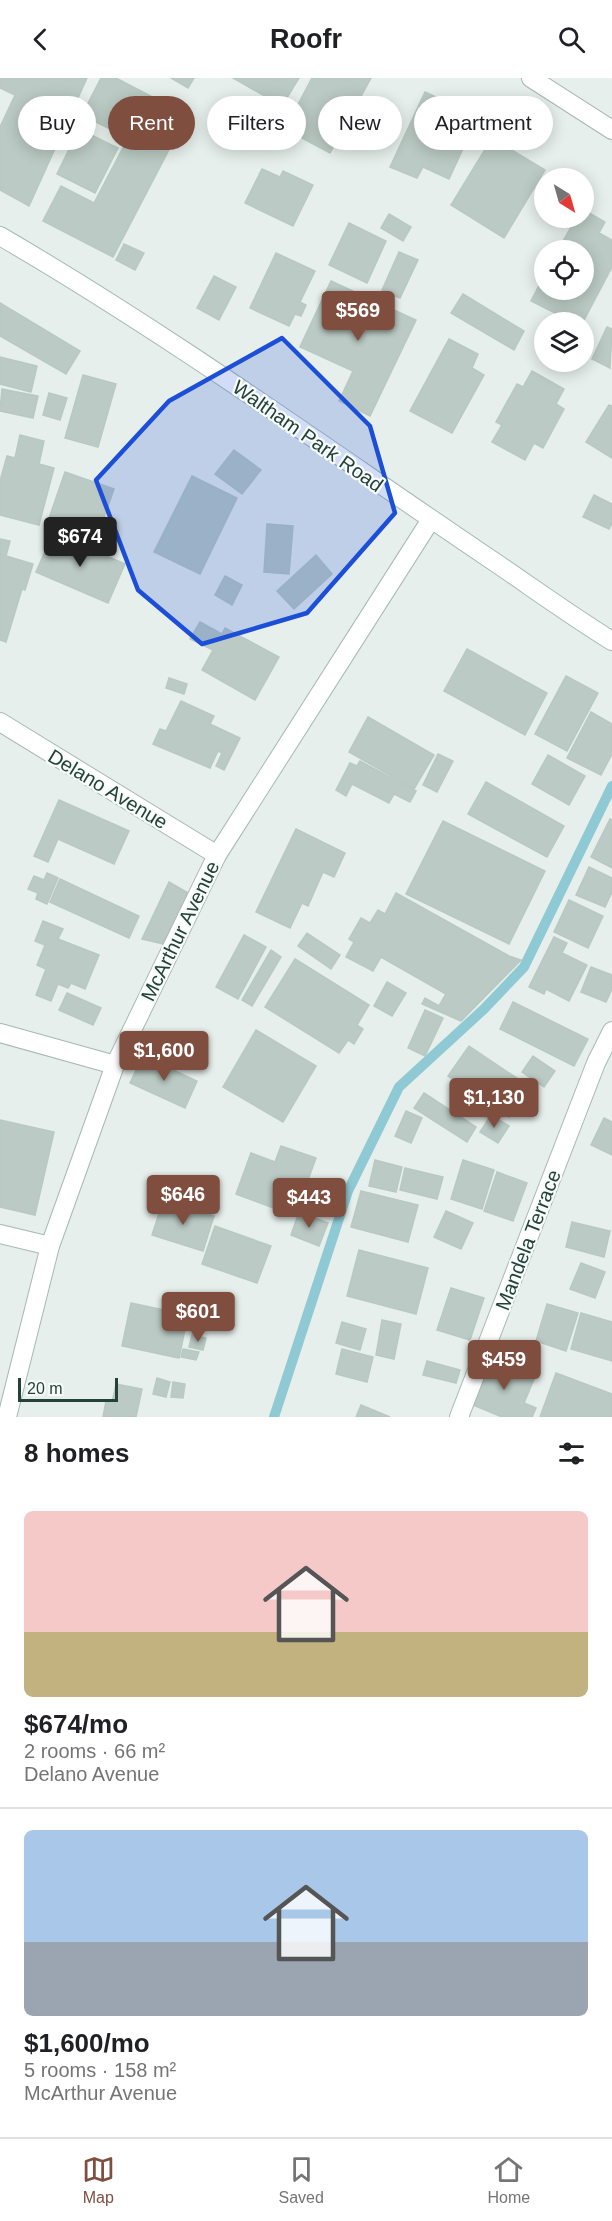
<!DOCTYPE html>
<html lang="en">
<head>
<meta charset="utf-8">
<style>
  :root { --surface:#fff; --page:#f6f6f6; --text:#202124; --muted:#757577; --line:#e0e0e0; --accent:#7f4e3f }
  body { margin:0; font-family:Arial,sans-serif; background:var(--page); color:var(--text); height:100vh; display:flex; flex-direction:column; font-size:22px; white-space:nowrap }
  * { box-sizing:border-box; margin:0 }
  p { font-size:20px; color:var(--muted) }
  .icon { flex:none; width:33px; height:33px; fill:none; stroke:currentColor; stroke-width:2; stroke-linecap:round; stroke-linejoin:round }
  .map { position:relative; height:1339px; overflow:hidden }
  .drawer { display:flex; flex-direction:column; background:var(--surface); flex:1 }
  .drawer>* { flex:none }
  .hud { position:absolute; left:18px; top:18px; width:576px; height:54px; display:flex; gap:12px }
  .needle { width:39px; rotate:143deg }
  .tools { position:absolute; left:534px; top:90px; display:grid; gap:12px }
  .tools a { display:grid; place-items:center; width:60px; height:60px; border-radius:50%; background:var(--surface); box-shadow:0 3px 15px #0003; font-size:30px }
  .scale { position:absolute; left:18px; bottom:15px; width:100px; box-sizing:border-box; padding-left:6px; border:3px solid #24423a; border-top:0; font-size:16px; line-height:21px; white-space:nowrap; color:#24423a; -webkit-text-stroke:4px #f7fbf9; paint-order:stroke }
  .price { position:absolute; translate:-50% -51px; padding:0 14px; border-radius:6px; background:var(--accent); color:#fff; font-size:20px; line-height:39px; filter:drop-shadow(0 2px 3px #0008) }
  .price::after { content:''; position:absolute; left:50%; top:36px; width:18px; height:14px; margin-left:-9px; background:inherit; clip-path:polygon(0 0,100% 0,50% 100%) }
  .price.on { background:#222; color:#fff }
  ul { padding:0; list-style:none }
  li { display:grid; align-content:center; gap:12px; height:318px; padding:0 24px }
  li+li { border-top:2px solid var(--line) }
  li span { display:grid; place-items:center; height:186px; border-radius:9px; color:#555 }
  li>.icon { margin-inline-start:auto }
  span .icon { width:108px; height:108px; fill:#fffc; stroke-width:1 }
  li b { font-size:26px }
  h2 { display:flex; justify-content:space-between; align-items:center; height:72px; padding:0 24px; font-size:26px }
  .chip { padding:0 21px; border-radius:27px; background:var(--surface); box-shadow:0 3px 15px #0003; font-size:21px; line-height:54px }
  .chip.on { background:var(--accent); color:#fff }
  header { display:flex; justify-content:space-between; align-items:center; height:78px; padding:0 24px; background:var(--surface); font-size:27px; font-weight:600 }
  .tabs { display:flex; justify-content:space-around; align-items:center; height:84px; border-top:2px solid var(--line); background:var(--surface); font-size:16px; color:var(--muted) }
  .tabs a { display:grid; justify-items:center; gap:3px }
  .tabs .on { color:var(--accent) }
  .map>svg:first-child { display:block }
  .lines { fill:none; stroke-linecap:round; stroke-linejoin:round }
  .stream { stroke:#8ec9d4; stroke-width:10 }
  .building { fill:#bbcac4; stroke:#b8c9c2; stroke-width:1.5 }
  .lane-casing { stroke:#a8b8b2; stroke-width:20 }
  .street-casing { stroke:#a8b8b2; stroke-width:20 }
  .secondary-casing { stroke:#a4bbb3; stroke-width:20 }
  .lane { stroke:#fff; stroke-width:18 }
  .street { stroke:#fff; stroke-width:18 }
  .secondary { stroke:#fff; stroke-width:18 }
  .marked { fill:#1d4ed8; fill-opacity:0.2; stroke:#1d4ed8; stroke-width:4.5; stroke-linejoin:round }
  .labels { text-anchor:middle; stroke-width:4.5; stroke-linejoin:round; paint-order:stroke }
  .street-label { font-size:20px; fill:#24423a; stroke:#f7fbf9 }
</style>
</head>
<body>
<header><svg class="icon" aria-label="back" viewBox="0 0 24 24"><path d="M15 5l-7 7 7 7"/></svg>Roofr<svg class="icon" aria-label="search" viewBox="0 0 24 24"><circle cx="10" cy="10" r="6"/><path d="M15 15l6 6"/></svg></header>
<div class="map">
<svg width="612" height="1339" viewBox="0 0 612 1339">
  <rect width="100%" height="100%" fill="#e6efeb"/>
  <g class="lines">
    <!-- stream -->
    <polyline class="stream" points="274,1339 348,1113 399,1009 484,931 524,889 612,708"/>
  </g>
  <!-- building -->
  <g class="building">
    <polygon points="0,0 87,0 29,128 0,112 0,49 15,17 0,10"/>
    <polygon points="101,0 116,0 187,37 113,179 43,143 61,108 94,125 128,60 82,37"/>
    <polygon points="171,0 194,0 188,10"/>
    <polygon points="233,0 299,0 282,28"/>
    <polygon points="312,0 371,0 330,75 285,51"/>
    <polygon points="425,14 478,38 449,101 423,89 417,100 390,89"/>
    <polygon points="252,30 274,42 262,64 240,52"/>
    <polygon points="79,51 118,70 95,115 57,96"/>
    <polygon points="492,60 545,92 504,160 451,127"/>
    <polygon points="262,91 280,99 283,93 313,107 293,148 245,125"/>
    <polygon points="584,132 605,144 599,155 612,162 612,189 583,244 573,244 531,223 544,198 544,212 584,212 584,172 558,172 576,140 584,140"/>
    <polygon points="389,136 411,149 403,163 381,150"/>
    <polygon points="349,145 386,163 367,205 329,187"/>
    <polygon points="124,166 144,175 135,192 116,182"/>
    <polygon points="399,174 418,182 400,220 382,212"/>
    <polygon points="276,175 315,193 300,224 306,227 301,238 295,236 289,248 250,230"/>
    <polygon points="214,198 236,209 219,242 197,230"/>
    <polygon points="331,203 416,242 370,338 339,323 353,293 300,269"/>
    <polygon points="463,216 524,253 514,272 451,235"/>
    <polygon points="0,225 80,273 66,296 0,258"/>
    <polygon points="607,249 612,251 610,290 592,281"/>
    <polygon points="449,261 478,276 472,290 484,297 452,355 410,333"/>
    <polygon points="0,279 37,288 31,314 0,306"/>
    <polygon points="532,293 564,311 556,326 564,331 543,370 534,365 525,382 492,364 502,347 496,344 517,306 523,309"/>
    <polygon points="83,297 116,306 98,369 65,360"/>
    <polygon points="2,311 38,318 33,340 0,333"/>
    <polygon points="49,315 67,320 60,342 43,337"/>
    <polygon points="609,327 612,328 612,380 586,364"/>
    <polygon points="20,357 44,363 39,386 54,390 39,447 0,437 0,403 7,378 15,380"/>
    <polygon points="234,372 261,392 242,416 215,396"/>
    <polygon points="65,394 114,411 95,465 46,449"/>
    <polygon points="192,398 237,420 200,496 154,474"/>
    <polygon points="594,417 612,426 612,445 609,451 583,439"/>
    <polygon points="267,446 293,448 289,496 264,494"/>
    <polygon points="53,455 125,486 108,525 36,494"/>
    <polygon points="0,461 10,463 6,478 33,486 25,512 22,511 6,564 0,562"/>
    <polygon points="316,477 332,496 294,531 277,513"/>
    <polygon points="225,498 242,507 232,527 215,517"/>
    <polygon points="200,544 222,556 225,550 279,579 255,622 202,592 213,572 190,561"/>
    <polygon points="467,571 547,615 525,657 444,613"/>
    <polygon points="566,598 598,615 567,673 535,656"/>
    <polygon points="169,600 187,606 184,616 166,610"/>
    <polygon points="181,623 214,638 210,646 240,660 224,692 216,688 222,675 218,673 210,690 153,666 160,651 166,653"/>
    <polygon points="591,634 612,646 612,676 601,697 567,680"/>
    <polygon points="368,639 434,677 414,711 349,674"/>
    <polygon points="438,676 453,683 437,714 423,707"/>
    <polygon points="548,677 585,698 569,727 532,706"/>
    <polygon points="360,683 416,713 410,724 394,716 389,725 352,706 346,718 336,712 350,685 357,688"/>
    <polygon points="486,704 564,748 547,779 468,736"/>
    <polygon points="59,722 129,753 114,786 58,761 48,784 34,778"/>
    <polygon points="610,741 612,742 612,790 591,779"/>
    <polygon points="443,743 545,793 509,866 406,816"/>
    <polygon points="296,751 345,775 334,799 323,794 308,828 302,825 290,850 256,834"/>
    <polygon points="589,789 612,800 612,814 605,829 576,817"/>
    <polygon points="47,795 58,800 47,826 36,821 38,815 28,811 34,798 44,802"/>
    <polygon points="60,801 139,838 129,860 50,824"/>
    <polygon points="169,804 190,816 167,867 142,861"/>
    <polygon points="396,815 509,878 521,882 461,943 422,926 425,920 439,928 446,916 381,879 373,893 346,879 354,864 349,861 361,840 370,845 378,832 385,836"/>
    <polygon points="569,822 603,838 588,870 554,854"/>
    <polygon points="43,843 63,851 58,861 99,877 85,911 71,905 68,910 58,906 51,923 36,917 46,891 37,887 45,867 35,863"/>
    <polygon points="307,855 340,877 331,891 298,868"/>
    <polygon points="244,857 266,869 238,921 216,909"/>
    <polygon points="554,859 567,865 562,875 587,887 569,923 546,911 544,916 529,909"/>
    <polygon points="271,872 281,879 252,928 242,922"/>
    <polygon points="295,881 369,927 357,947 363,951 354,966 348,962 339,975 265,929"/>
    <polygon points="591,889 612,897 612,911 606,924 581,914"/>
    <polygon points="387,904 406,915 392,938 374,928"/>
    <polygon points="67,915 101,930 93,947 59,932"/>
    <polygon points="513,924 588,961 574,988 500,951"/>
    <polygon points="425,932 443,940 425,978 408,970"/>
    <polygon points="256,952 316,988 283,1044 223,1009"/>
    <polygon points="469,968 530,1009 509,1039 448,998"/>
    <polygon points="143,978 197,1003 185,1030 130,1005"/>
    <polygon points="533,978 555,993 544,1009 522,994"/>
    <polygon points="424,1015 476,1049 467,1064 414,1030"/>
    <polygon points="406,1033 422,1040 411,1065 395,1058"/>
    <polygon points="491,1037 509,1048 498,1065 480,1054"/>
    <polygon points="604,1040 612,1044 612,1077 591,1067"/>
    <polygon points="0,1042 54,1054 35,1137 0,1129"/>
    <polygon points="281,1068 316,1080 295,1138 236,1116 251,1075 275,1084"/>
    <polygon points="375,1082 402,1089 396,1114 369,1108"/>
    <polygon points="463,1082 494,1092 482,1131 451,1121"/>
    <polygon points="405,1090 443,1099 437,1121 400,1112"/>
    <polygon points="497,1094 527,1105 513,1143 484,1133"/>
    <polygon points="361,1113 418,1127 408,1164 351,1149"/>
    <polygon points="163,1123 214,1138 203,1173 152,1157"/>
    <polygon points="446,1133 473,1145 461,1171 434,1159"/>
    <polygon points="299,1134 328,1145 319,1168 291,1157"/>
    <polygon points="572,1144 610,1153 604,1179 566,1169"/>
    <polygon points="215,1148 271,1168 257,1205 202,1186"/>
    <polygon points="359,1172 428,1190 416,1236 347,1218"/>
    <polygon points="581,1185 605,1194 595,1220 570,1211"/>
    <polygon points="451,1210 484,1220 470,1262 437,1252"/>
    <polygon points="131,1225 188,1237 179,1280 122,1268"/>
    <polygon points="547,1226 578,1235 566,1273 536,1263"/>
    <polygon points="581,1235 612,1244 612,1283 571,1271"/>
    <polygon points="382,1242 401,1246 394,1281 376,1277"/>
    <polygon points="342,1244 366,1251 360,1272 336,1265"/>
    <polygon points="192,1257 206,1260 203,1272 189,1269"/>
    <polygon points="183,1271 199,1274 196,1282 181,1279"/>
    <polygon points="342,1271 373,1279 367,1304 336,1296"/>
    <polygon points="491,1280 535,1299 524,1325 536,1330 532,1339 502,1339 471,1326"/>
    <polygon points="427,1283 460,1292 456,1305 423,1297"/>
    <polygon points="556,1295 612,1316 612,1339 540,1339"/>
    <polygon points="157,1300 170,1304 166,1319 153,1316"/>
    <polygon points="173,1304 185,1306 183,1320 171,1319"/>
    <polygon points="116,1306 142,1311 136,1339 103,1339 106,1323 112,1325"/>
    <polygon points="361,1327 390,1339 356,1339"/>
  </g>
  <g class="lines">
    <defs>
      <polyline id="lane" points="0,955 115,987"/>
      <g id="street">
        <polyline points="531,0 612,52"/>
        <polyline points="0,644 217,777"/>
        <polyline points="0,1156 50,1168"/>
        <polyline points="7,1339 50,1168 115,987 217,777 430,443"/>
        <polyline points="459,1339 596,985 612,953"/>
      </g>
      <path id="secondary" d="M0,158c172,100 334,218 499,329 38,26 74,52 113,76"/>
    </defs>
    <!-- lane casing -->
    <use href="#lane" class="lane-casing"/>
    <!-- street casing -->
    <use href="#street" class="street-casing"/>
    <!-- secondary casing -->
    <use href="#secondary" class="secondary-casing"/>
    <!-- lane -->
    <use href="#lane" class="lane"/>
    <!-- street -->
    <use href="#street" class="street"/>
    <!-- secondary -->
    <use href="#secondary" class="secondary"/>
  </g>
  <!-- marked area -->
  <path class="marked" d="M282,260l88,88 25,87 -88,100 -105,31 -64,-54 -42,-110 73,-79z"/>
  <g class="labels">
    <!-- street labels -->
    <g class="street-label">
      <text transform="translate(308 358) rotate(35)" y="7">Waltham Park Road</text>
      <text transform="translate(108 711) rotate(31)" y="7">Delano Avenue</text>
      <text transform="translate(180 853) rotate(-64)" y="7">McArthur Avenue</text>
      <text transform="translate(528 1162) rotate(-69)" y="7">Mandela Terrace</text>
    </g>
  </g>
</svg>
<div class="tools">
<a><svg class="needle" viewBox="-14 -14 28 28"><path d="M0-13l5 13h-10z" fill="#e53935"/><path d="M0 13l5-13h-10z" fill="#757577"/></svg></a>
<a><svg class="icon" aria-label="locate" viewBox="0 0 24 24"><circle cx="12" cy="12" r="6"/><path d="M12 2v4M12 18v4M2 12h4M18 12h4"/></svg></a>
<a><svg class="icon" aria-label="layers" viewBox="0 0 24 24"><path d="M12 4l9 5-9 5-9-5zM3 14l9 5 9-5"/></svg></a>
</div>
<div class="scale">20 m</div>
<b class="price" style="left:358px;top:264px">$569</b>
<b class="price on" style="left:80px;top:490px">$674</b>
<b class="price" style="left:164px;top:1004px">$1,600</b>
<b class="price" style="left:494px;top:1051px">$1,130</b>
<b class="price" style="left:183px;top:1148px">$646</b>
<b class="price" style="left:309px;top:1151px">$443</b>
<b class="price" style="left:198px;top:1265px">$601</b>
<b class="price" style="left:504px;top:1313px">$459</b>
<div class="hud">
<a class="chip">Buy</a>
<a class="chip on">Rent</a>
<a class="chip">Filters</a>
<a class="chip">New</a>
<a class="chip">Apartment</a>
</div>
</div>
<section class="drawer">
<h2>8 homes<svg class="icon" aria-label="filters" viewBox="0 0 24 24"><path d="M4 7h16M4 17h16"/><circle cx="9" cy="7" r="2"/><circle cx="15" cy="17" r="2"/></svg></h2>
<ul>
<li><span style="background:linear-gradient(#f6c9c9 65%,#c2b280 0)"><svg class="icon" aria-label="home" viewBox="0 0 24 24"><path d="M3 11l9-7 9 7M6 9v11h12V9"/></svg></span><div><b>$674/mo</b><p>2 rooms · 66 m²</p><p>Delano Avenue</p></div></li>
<li><span style="background:linear-gradient(#a9c7e8 60%,#9aa5b1 0)"><svg class="icon" aria-label="home" viewBox="0 0 24 24"><path d="M3 11l9-7 9 7M6 9v11h12V9"/></svg></span><div><b>$1,600/mo</b><p>5 rooms · 158 m²</p><p>McArthur Avenue</p></div></li>
</ul>
</section>
<nav class="tabs">
<a class="on"><svg class="icon" aria-label="map" viewBox="0 0 24 24"><path d="M3 6l6-2 6 2 6-2v14l-6 2-6-2-6 2zM9 4v14M15 6v14"/></svg>Map</a>
<a><svg class="icon" aria-label="saved" viewBox="0 0 24 24"><path d="M7 4h10v16l-5-4-5 4z"/></svg>Saved</a>
<a><svg class="icon" aria-label="home" viewBox="0 0 24 24"><path d="M3 11l9-7 9 7M6 9v11h12V9"/></svg>Home</a>
</nav>
</body>
</html>
